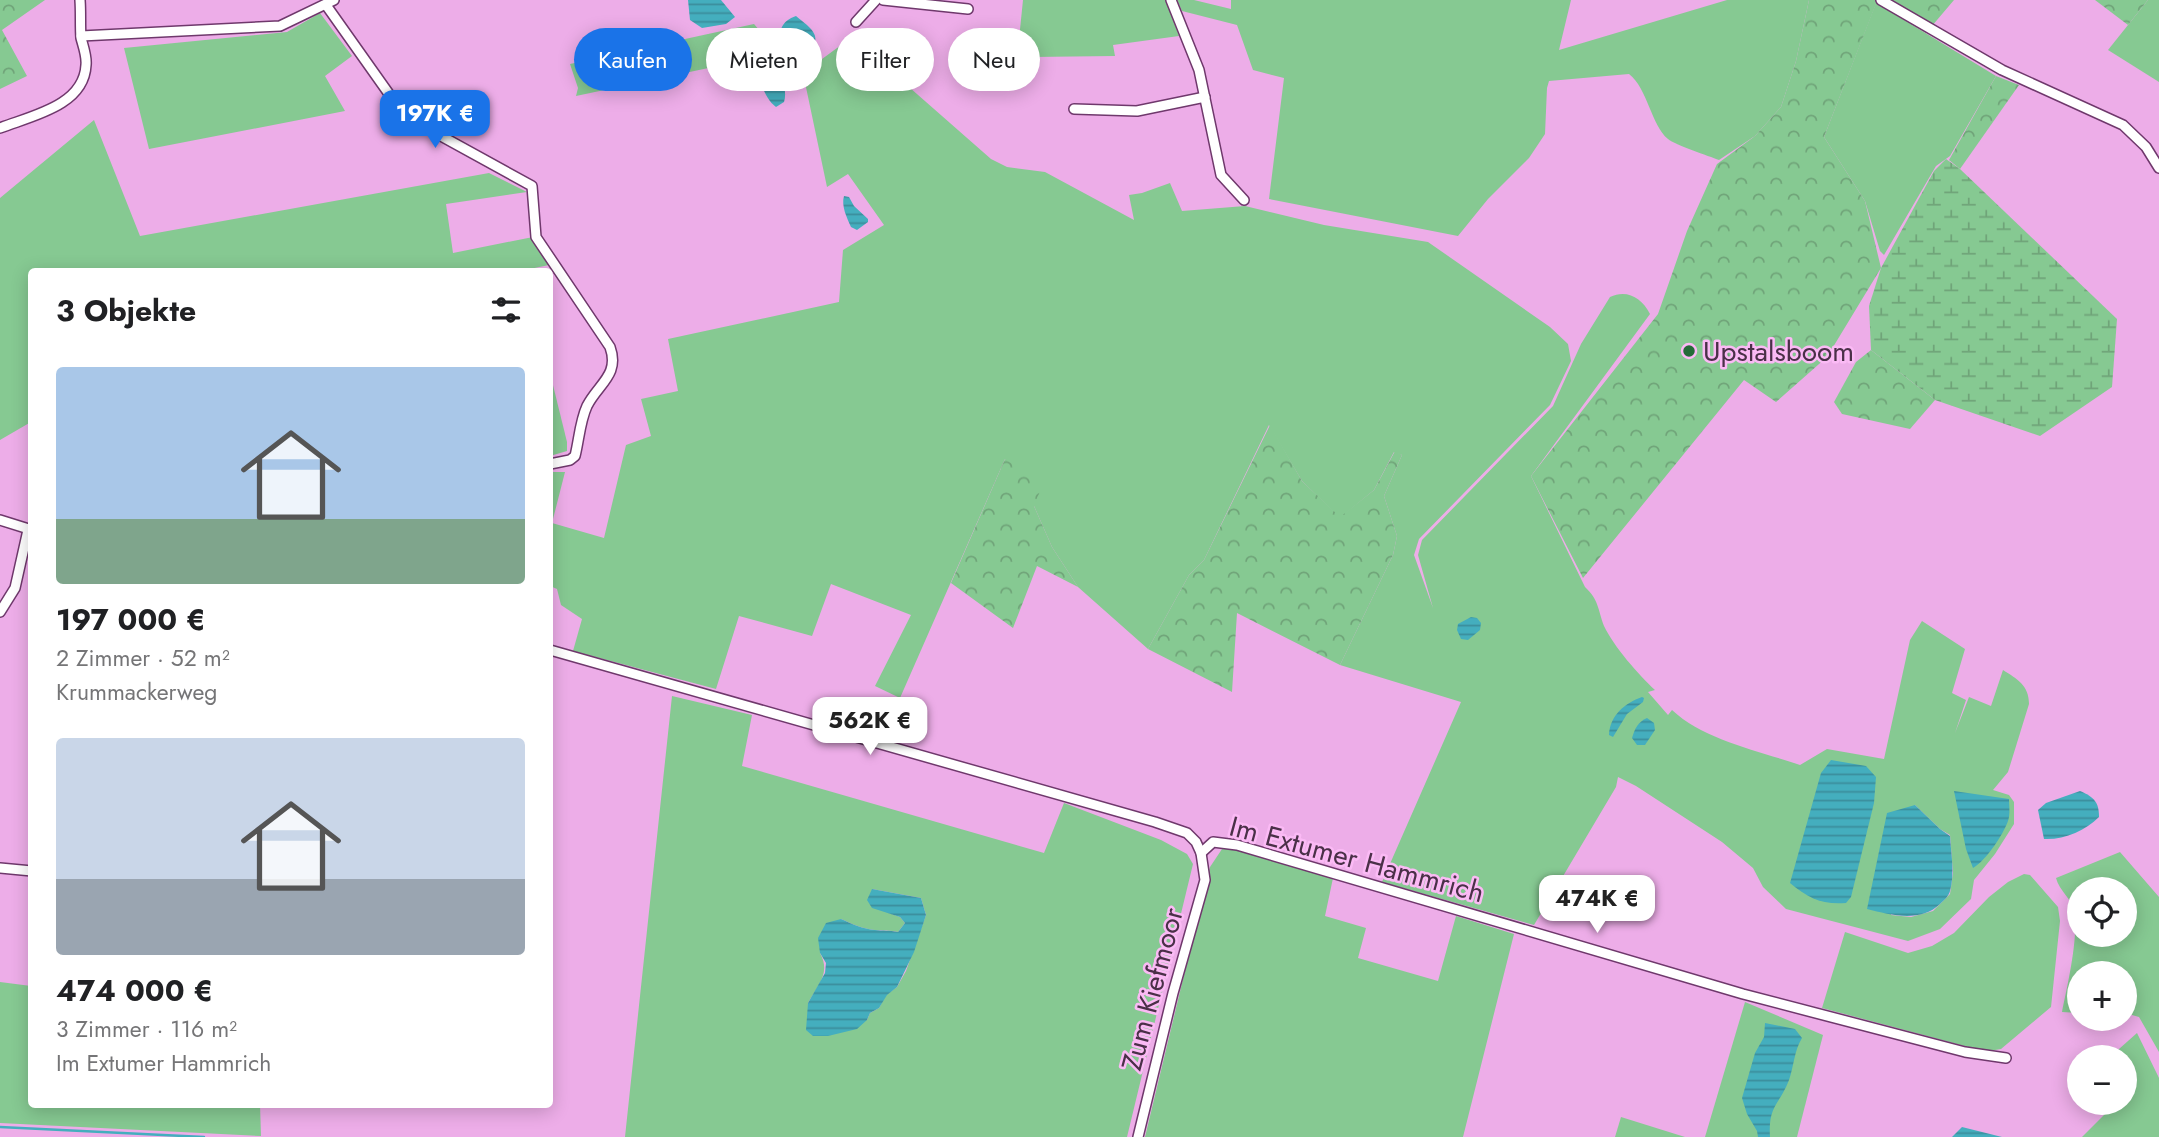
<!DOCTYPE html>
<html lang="de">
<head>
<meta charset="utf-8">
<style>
  :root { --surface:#fff; --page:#f6f6f6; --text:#202124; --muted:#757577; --accent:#1a73e8 }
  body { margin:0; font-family:Jost,sans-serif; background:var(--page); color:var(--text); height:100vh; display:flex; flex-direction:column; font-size:26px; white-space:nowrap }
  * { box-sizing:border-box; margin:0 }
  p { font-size:23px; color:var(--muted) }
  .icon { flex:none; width:38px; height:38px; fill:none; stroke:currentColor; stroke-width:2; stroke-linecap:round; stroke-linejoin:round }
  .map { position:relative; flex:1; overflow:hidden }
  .side { position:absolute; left:28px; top:268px; width:525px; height:840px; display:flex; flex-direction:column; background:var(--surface); border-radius:7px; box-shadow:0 4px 18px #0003 }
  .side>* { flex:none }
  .guide { position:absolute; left:574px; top:28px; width:665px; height:63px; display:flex; gap:14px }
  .buttons { position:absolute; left:2067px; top:877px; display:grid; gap:14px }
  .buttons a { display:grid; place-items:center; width:70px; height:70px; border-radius:50%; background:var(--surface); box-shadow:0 4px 18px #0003; font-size:35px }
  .price { position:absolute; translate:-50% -60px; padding:0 16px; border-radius:14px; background:#fff; color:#222; font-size:23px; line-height:46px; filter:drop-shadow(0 2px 4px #0008) }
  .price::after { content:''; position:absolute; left:50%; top:42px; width:21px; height:16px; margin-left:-10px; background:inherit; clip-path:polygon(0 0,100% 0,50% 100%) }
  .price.on { background:var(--accent); color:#fff }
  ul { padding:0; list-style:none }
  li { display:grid; align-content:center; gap:14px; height:371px; padding:0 28px }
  li span { display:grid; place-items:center; height:217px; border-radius:7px; color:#555 }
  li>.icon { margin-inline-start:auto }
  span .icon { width:126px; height:126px; fill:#fffc; stroke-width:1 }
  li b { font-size:30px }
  h2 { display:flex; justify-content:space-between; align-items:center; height:84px; padding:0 28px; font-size:30px }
  .tag { padding:0 24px; border-radius:32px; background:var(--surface); box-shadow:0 4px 18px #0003; font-size:24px; line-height:63px }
  .tag.on { background:var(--accent); color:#fff }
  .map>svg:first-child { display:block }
  .grass { fill:#86c992; fill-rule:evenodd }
  .forest { fill:url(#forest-crowns) }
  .wetland { fill:url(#wetland-marsh) }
  .water { fill:url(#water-rules) }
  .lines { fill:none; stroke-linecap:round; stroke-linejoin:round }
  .stream { stroke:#44aebe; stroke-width:2.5 }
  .minor-casing { stroke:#6f386c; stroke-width:12 }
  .minor { stroke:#fff; stroke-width:9 }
  .poi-dot { fill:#246b38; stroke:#fbbaf5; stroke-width:2.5 }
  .labels { text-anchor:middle; stroke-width:5; stroke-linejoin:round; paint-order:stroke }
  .poi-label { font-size:28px; fill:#4a3048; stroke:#fbbaf5; text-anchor:start }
  .street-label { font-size:28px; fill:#4a3048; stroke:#fbbaf5 }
</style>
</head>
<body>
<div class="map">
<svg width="2159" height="1137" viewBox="0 0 2159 1137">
  <defs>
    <pattern id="forest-crowns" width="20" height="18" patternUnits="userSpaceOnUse" patternTransform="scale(1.75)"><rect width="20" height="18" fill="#86c992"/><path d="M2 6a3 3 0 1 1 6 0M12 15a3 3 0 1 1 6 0" fill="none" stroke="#70a479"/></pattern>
    <pattern id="wetland-marsh" width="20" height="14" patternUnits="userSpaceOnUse" patternTransform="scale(1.75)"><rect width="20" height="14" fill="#86c992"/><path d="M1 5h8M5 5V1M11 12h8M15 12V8" fill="none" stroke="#70a479"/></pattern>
    <pattern id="water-rules" width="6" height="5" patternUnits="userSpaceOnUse" patternTransform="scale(1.75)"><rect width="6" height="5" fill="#44aebe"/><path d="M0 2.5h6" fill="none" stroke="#3b8e9c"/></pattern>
  </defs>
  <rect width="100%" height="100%" fill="#edade8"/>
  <!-- grass -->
  <g class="grass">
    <polygon points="1023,0 1166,0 1179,36 1113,45 1115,56 1031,57 1018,49"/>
    <path d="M1177,0h17l37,9v-9h340l-12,50 168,-50h82l-13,61 -15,46 -26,29 -36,24c-10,-4 -44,-15 -51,-21 -17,-14 -20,-50 -39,-65l-80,7 -2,7 -2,46 -16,24 -41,41 -30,37 -189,-37 15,-121 -31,-8 -16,-45 -55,-14z"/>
    <polygon points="2148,0 2159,0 2159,82 2108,50"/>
    <polygon points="1876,3 1996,76 1950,156 1936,166 1884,255 1880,251 1865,201 1824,137"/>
    <polygon points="320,13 352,56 325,76 345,111 149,149 124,48 287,32"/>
    <polygon points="754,24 779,53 576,96 578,88 570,64"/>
    <path d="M852,37l139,122 16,8 38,5 89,48 -5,-25 13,-2 28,-10 12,28 63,-5 79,19 104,17 122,85 18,17 3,17 -21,44 -131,134 -5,16 19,53 -15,-53 4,-15 131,-134 28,-62 29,-47c17,-8 32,1 40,17l-119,162 54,111c14,13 13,23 19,39 10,21 34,48 51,64l-7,2 20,23 4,-5c32,30 87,41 128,55l27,-16 57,10 26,-119 12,-19 43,28 -13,44 14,7 -11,33 14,-36 22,9 12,-36c14,9 26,15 26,34l-21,68 -15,18 16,5 5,7v22l-19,30 -21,26 -3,19 -31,30 -32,12 -122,-32 -23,-22 -10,-19 -31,-26 -86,-56 -18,-9 -2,10 -82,138 -152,-43 79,-180 -121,-37 53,-110 4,-19 -13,-40 18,-41 -8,-3 -20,38 -34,28 -38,-37 -33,-56 -65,135 -15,15 -41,74 -70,-62 -26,-40 -18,-41 -29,-47 -105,239 -25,-12 36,-71 -80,-31 -19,52 -73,-20 -23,73 -143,-38 9,-32 -21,-14 -4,-16 -7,-3v-114h15l-13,51 52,15 22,-93 25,-9 -10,-37 37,-8 -10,-52 171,-37 4,-52 41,-25 -36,-51 -21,13 -24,-114zM1915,805l25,24 10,6 3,38 -3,21 -17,17 -22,6 -20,-2z"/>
    <polygon points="94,120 140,236 489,173 527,192 446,204 453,253 533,237 549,265 520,271 32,271 31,422 0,440 0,198"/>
    <polygon points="550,377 551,377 567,442 567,451 550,456"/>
    <path d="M672,696l80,19 -10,51 302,87 20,-50 97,37 26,14 6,10 -66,273h-502zM872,889l49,9 5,17 -20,56 -9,16 -11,8 -7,13 -9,5 -3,7 -59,-17c10,-18 23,-30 12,-50l21,-34c11,5 22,10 34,11 8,1 15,0 23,2l7,-9 -5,-6 -11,-4z"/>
    <polygon points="1222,849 1236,849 1333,878 1325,916 1366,928 1358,958 1438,981 1456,916 1514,934 1463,1137 1145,1137 1210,867"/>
    <path d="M2120,852l39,45v155l-20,-35 -14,-4 -1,-40h-45v40l-17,-1c5,-25 17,-75 12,-100 -2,-14 -15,-21 -18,-34zM2079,889h45v45h-45z"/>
    <polygon points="2024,874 2030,875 2058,907 2060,921 2051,1007 2001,1049 1989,1051 1972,1048 1822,1008 1845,932 1908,953 1932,946 1954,933 1989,897 2008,882"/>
    <polygon points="0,982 31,986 32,1104 260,1104 261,1136 0,1123"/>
    <polygon points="1745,1002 1823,1035 1797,1137 1705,1137"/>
    <polygon points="2137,1033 2159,1078 2159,1137 2082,1137 2109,1110 2105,1103 2124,1102 2124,1057 2110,1057"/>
    <polygon points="1621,1117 1685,1137 1615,1137"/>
  </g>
  <!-- forest -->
  <g class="forest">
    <polygon points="0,0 45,0 2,30 27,76 0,89"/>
    <polygon points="1809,0 1954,0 1926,33 1876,4 1824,137 1865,201 1881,268 1827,357 1776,402 1744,380 1583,578 1531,476 1658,314 1687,231 1717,164 1755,136 1781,107 1796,61"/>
    <polygon points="2095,0 2148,0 2128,25"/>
    <polygon points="1996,76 2019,85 1960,169 1949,160"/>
    <polygon points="1871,350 1935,400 1910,429 1842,414 1834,402 1856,362"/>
    <polygon points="1270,425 1302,481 1340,517 1374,490 1395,451 1402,455 1384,496 1397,536 1393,555 1340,665 1237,613 1232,692 1148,649 1189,575 1204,560"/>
    <polygon points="1005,459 1043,484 1034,506 1052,547 1078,587 1037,566 1013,628 951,583"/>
  </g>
  <!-- wetland -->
  <polygon class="wetland" points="1946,159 1960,169 2117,319 2112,387 2040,436 1935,400 1871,350 1869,306 1881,268 1934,171"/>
  <!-- water -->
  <g class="water">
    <polygon points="688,0 721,0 735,17 726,24 702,28 690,20"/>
    <path d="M796,16c16,13 29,21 10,39 -22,1 -39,-29 -10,-39z"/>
    <path d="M769,73c12,5 19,15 15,29l-8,5c-8,-6 -13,-17 -16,-27l3,-4z"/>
    <path d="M844,196l5,1 5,9 14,13v3l-11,8 -6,-3c-4,-9 -10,-21 -7,-31z"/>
    <polygon points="1471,617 1477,618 1481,623 1480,630 1468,640 1461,639 1457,630 1458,624"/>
    <path d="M1642,697l2,1 -1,4 -16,12 -14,23 -4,-2c1,-20 16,-32 33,-38z"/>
    <path d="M1647,718l7,5 1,7 -10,15h-8l-5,-7c3,-10 6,-16 15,-20z"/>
    <path d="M1831,760l35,6 10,11 -2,26 -23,94 -5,6c-24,2 -38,-5 -56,-20l31,-110z"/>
    <path d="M1954,791l55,8c0,6 1,12 0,18 -2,13 -24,45 -36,51l-7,-19z"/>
    <path d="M2080,791c14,6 19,11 19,26 -14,14 -35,23 -55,22l-6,-29 8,-7z"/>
    <path d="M1915,805l25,24 10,7c1,17 5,38 0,55 -1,5 -6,9 -10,13 -20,19 -49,11 -73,5l20,-96z"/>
    <path d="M872,889l49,9 5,17 -12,37 -17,35 -10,8 -8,13 -9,5 -3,7 -10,9 -29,7h-15l-7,-6 2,-27 17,-30 1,-10 -6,-10 -2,-15 8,-15 15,-4c11,5 22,10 34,11 8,1 14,0 23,2l7,-9 -5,-6 -28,-9 -5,-8z"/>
    <path d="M1765,1023l30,6 7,9c-8,13 -8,28 -13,42 -10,26 -21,25 -19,57h-12l-1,-6 -10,-17 -5,-16 13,-45 9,-16z"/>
    <polygon points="1962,1127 2002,1137 1952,1137"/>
  </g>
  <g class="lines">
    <!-- stream -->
    <polyline class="stream" points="0,1127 204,1137"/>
    <defs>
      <g id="minor">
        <polyline points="883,0 968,9"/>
        <polyline points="1171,0 1199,70 1221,175 1244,200"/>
        <polyline points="1881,0 2002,70 2123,125 2146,147 2159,168"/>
        <path d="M326,5l68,96 18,19 120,66 4,51 74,110c10,28 -12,37 -23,59 -7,15 -8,34 -12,50l-5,4 -20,4"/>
        <polyline points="856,22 876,0"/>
        <polyline points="81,36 280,26 334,0"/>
        <polyline points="1074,109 1137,111 1205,97"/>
        <path d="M0,128c31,-12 84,-22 86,-63 1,-9 -3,-19 -5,-27 -1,-12 0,-25 -1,-38"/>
        <polyline points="0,520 32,530"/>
        <polyline points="0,612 15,588 28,530"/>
        <polyline points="550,650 1155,822 1187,833 1196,842 1201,853 1205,880 1173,993 1138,1137"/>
        <polyline points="1201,853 1213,842 1237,845 1743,994 1965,1052 2006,1058"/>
        <polyline points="0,868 32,871"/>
      </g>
    </defs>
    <!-- minor casing -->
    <use href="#minor" class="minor-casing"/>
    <!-- minor -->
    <use href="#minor" class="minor"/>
  </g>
  <!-- markers -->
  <circle class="poi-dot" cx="1689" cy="351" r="7"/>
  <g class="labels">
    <!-- poi labels -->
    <g class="poi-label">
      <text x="1703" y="361">Upstalsboom</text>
    </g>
    <!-- street labels -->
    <g class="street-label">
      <text transform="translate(1357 859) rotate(15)" y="10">Im Extumer Hammrich</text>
      <text transform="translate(1152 989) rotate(-75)" y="10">Zum Kiefmoor</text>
    </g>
  </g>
</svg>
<div class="buttons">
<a><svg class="icon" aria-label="locate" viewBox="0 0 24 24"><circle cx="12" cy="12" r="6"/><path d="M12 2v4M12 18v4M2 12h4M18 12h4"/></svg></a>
<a>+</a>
<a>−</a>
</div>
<b class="price on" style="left:435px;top:150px">197K €</b>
<b class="price" style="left:870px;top:757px">562K €</b>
<b class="price" style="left:1597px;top:935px">474K €</b>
<div class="guide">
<a class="tag on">Kaufen</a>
<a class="tag">Mieten</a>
<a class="tag">Filter</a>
<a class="tag">Neu</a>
</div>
<section class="side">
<h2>3 Objekte<svg class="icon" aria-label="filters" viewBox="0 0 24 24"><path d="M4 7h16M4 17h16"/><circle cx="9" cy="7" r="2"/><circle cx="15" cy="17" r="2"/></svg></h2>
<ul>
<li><span style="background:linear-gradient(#a9c7e8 70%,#7fa58c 0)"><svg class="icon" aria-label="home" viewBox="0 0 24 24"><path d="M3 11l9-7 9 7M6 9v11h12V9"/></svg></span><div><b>197 000 €</b><p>2 Zimmer · 52 m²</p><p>Krummackerweg</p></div></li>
<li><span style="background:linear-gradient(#c9d6e8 65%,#9aa5b1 0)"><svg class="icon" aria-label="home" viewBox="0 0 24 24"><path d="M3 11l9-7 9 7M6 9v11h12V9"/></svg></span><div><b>474 000 €</b><p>3 Zimmer · 116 m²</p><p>Im Extumer Hammrich</p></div></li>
</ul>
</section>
</div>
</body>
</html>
